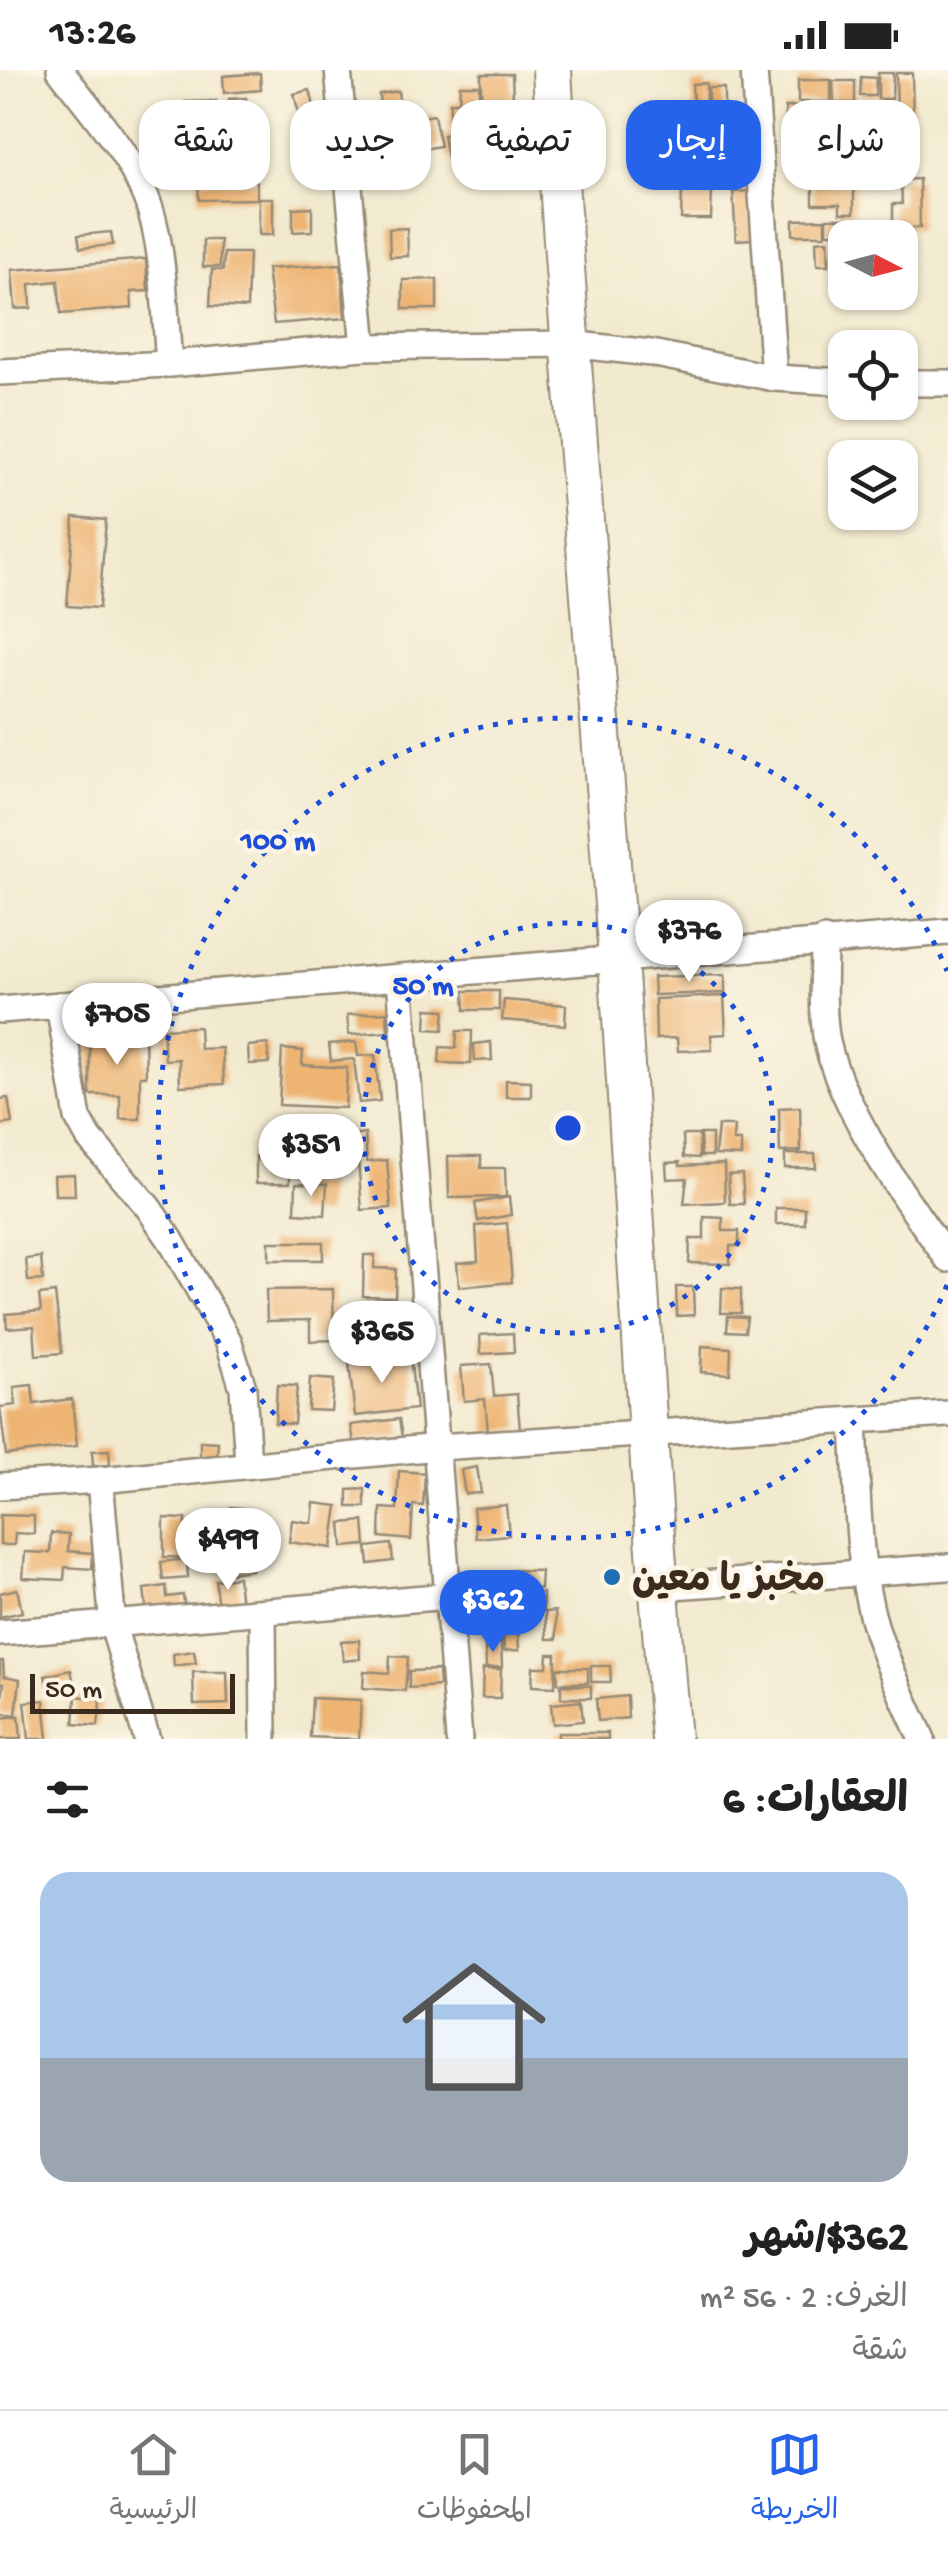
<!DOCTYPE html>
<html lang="ar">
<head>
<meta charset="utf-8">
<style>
  :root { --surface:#fff; --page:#f6f6f6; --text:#222; --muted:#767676; --line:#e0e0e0; --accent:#2563eb }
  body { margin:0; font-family:"Gochi Hand","Playpen Sans Arabic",sans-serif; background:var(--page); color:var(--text); direction:rtl; height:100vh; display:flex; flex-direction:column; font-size:38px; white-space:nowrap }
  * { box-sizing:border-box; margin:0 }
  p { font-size:32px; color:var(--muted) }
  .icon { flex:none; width:55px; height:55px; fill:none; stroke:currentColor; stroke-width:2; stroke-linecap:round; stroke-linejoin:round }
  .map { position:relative; height:1669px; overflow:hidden; direction:ltr }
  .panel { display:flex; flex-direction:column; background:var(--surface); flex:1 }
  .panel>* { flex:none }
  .banner { position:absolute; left:30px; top:30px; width:890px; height:90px; direction:rtl; display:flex; gap:20px }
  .needle { width:65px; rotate:96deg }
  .controls { position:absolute; left:828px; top:150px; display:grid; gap:20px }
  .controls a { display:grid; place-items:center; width:90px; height:90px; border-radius:20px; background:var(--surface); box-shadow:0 2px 8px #0004; font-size:50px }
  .scale { position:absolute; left:30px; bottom:25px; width:205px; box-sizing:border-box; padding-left:10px; border:5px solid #3b2a1e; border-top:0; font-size:28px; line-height:35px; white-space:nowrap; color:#3b2a1e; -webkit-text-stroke:8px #fcf5e5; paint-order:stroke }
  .price { position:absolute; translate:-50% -85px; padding:0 22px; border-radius:35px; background:#fff; color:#222; font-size:32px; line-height:65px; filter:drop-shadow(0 2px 5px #0008) }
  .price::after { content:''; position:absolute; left:50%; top:60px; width:30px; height:22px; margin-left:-15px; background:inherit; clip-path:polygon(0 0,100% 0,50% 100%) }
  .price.active { background:var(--accent); color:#fff }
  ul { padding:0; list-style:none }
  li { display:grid; align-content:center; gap:20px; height:530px; padding:0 40px }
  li+li { border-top:2px solid var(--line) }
  li span { display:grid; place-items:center; height:310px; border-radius:30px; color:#555 }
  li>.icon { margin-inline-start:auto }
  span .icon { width:180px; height:180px; fill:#fffc; stroke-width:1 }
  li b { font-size:42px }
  h2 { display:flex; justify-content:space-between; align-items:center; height:120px; padding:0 40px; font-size:42px }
  .chip { padding:0 35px; border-radius:30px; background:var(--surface); box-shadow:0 2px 8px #0004; font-size:35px; line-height:90px }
  .chip.active { background:var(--accent); color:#fff }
  .status { display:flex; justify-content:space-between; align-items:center; height:70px; padding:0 50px; background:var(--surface); direction:ltr }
  .status svg { height:28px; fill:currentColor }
  .tabs { display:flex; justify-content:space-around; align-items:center; height:140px; border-top:2px solid var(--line); background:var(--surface); font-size:28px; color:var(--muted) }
  .tabs a { display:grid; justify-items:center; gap:5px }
  .tabs .active { color:var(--accent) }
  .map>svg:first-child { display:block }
  .building { fill:#eeb472 }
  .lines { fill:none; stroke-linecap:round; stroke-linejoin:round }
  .street-casing { stroke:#968a76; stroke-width:30 }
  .secondary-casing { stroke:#968a76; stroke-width:42 }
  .street { stroke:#fff; stroke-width:25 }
  .secondary { stroke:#fff; stroke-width:38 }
  .ring { fill:none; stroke:#1d4ed8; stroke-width:5; stroke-dasharray:5 10 }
  .poi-dot { fill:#1f6fb2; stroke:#fcf5e5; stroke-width:4 }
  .labels { text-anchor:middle; stroke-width:9; stroke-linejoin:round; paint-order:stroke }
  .poi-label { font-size:38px; font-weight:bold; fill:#3b2a1e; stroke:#fcf5e5; text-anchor:start }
  .centre { fill:#1d4ed8; stroke:#fcf5e5; stroke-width:5 }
  .ring-label { font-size:30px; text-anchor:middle; font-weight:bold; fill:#1d4ed8; stroke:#fcf5e5; stroke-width:9; stroke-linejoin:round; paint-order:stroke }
</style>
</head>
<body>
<div class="status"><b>13:26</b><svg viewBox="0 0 49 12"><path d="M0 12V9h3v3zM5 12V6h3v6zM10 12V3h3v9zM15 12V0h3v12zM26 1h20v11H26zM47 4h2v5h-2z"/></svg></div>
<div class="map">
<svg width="948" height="1669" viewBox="0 0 948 1669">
  <rect width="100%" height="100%" fill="#fcf5e5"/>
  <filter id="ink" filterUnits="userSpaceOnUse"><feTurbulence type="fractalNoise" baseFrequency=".01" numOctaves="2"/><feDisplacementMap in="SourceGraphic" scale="20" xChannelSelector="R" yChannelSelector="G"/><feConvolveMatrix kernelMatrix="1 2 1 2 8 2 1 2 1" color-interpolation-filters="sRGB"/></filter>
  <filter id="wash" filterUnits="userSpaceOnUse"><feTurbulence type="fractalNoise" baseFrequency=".0048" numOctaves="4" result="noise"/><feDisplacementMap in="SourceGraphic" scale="40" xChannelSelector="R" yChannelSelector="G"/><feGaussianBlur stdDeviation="2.25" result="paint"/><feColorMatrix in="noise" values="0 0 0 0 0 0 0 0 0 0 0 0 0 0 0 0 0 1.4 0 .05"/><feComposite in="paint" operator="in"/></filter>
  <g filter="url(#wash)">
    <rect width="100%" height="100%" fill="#f2eacf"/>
    <g id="blocks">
      <!-- building -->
      <g class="building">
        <polygon points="260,3 261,20 224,23 223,6"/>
        <polygon points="878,3 893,3 892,29 878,29"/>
        <polygon points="896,3 912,3 913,50 897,51"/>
        <polygon points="481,4 512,4 513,29 481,29"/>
        <polygon points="861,7 876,8 875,26 860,26"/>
        <rect x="798" y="10" width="33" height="22"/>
        <polygon points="833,11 855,11 855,33 834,33"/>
        <polygon points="706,13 706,42 693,42 692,14"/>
        <polygon points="460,15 479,15 479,35 495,35 495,58 501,57 499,40 514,38 520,78 447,88 443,65 482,60 449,59 450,32 459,32"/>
        <polygon points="708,18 724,18 724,41 708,40"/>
        <polygon points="310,20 317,48 301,52 294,24"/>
        <polygon points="398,21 401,48 381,50 379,24"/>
        <polygon points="246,28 247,51 229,50 229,29"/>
        <polygon points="216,31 217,54 186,55 185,32"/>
        <polygon points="810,36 818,36 818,57 801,57 800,43 811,43"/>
        <polygon points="785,37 798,37 799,59 786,59"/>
        <polygon points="853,39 854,87 812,88 811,71 839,70 839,59 830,59 830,40"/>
        <polygon points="727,42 742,42 742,78 721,78 721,66 727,66"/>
        <polygon points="434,45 440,76 406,82 400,51"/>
        <polygon points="694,48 695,76 669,77 668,49"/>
        <polygon points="250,61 250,80 232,80 230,62"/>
        <rect x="186" y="68" width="25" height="38"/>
        <rect x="883" y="81" width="16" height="16"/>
        <polygon points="536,92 539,109 518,111 516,94"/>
        <polygon points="813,98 862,98 862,113 854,114 854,143 840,143 840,134 813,134"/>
        <polygon points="687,102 715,103 715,118 687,117"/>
        <polygon points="919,109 920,158 893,158 893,134 902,134 901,110"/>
        <polygon points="198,111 257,111 257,129 199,130"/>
        <polygon points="682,121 712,121 711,149 681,149"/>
        <polygon points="750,121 753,169 736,170 733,122"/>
        <rect x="259" y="128" width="14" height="37"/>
        <polygon points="312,137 312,161 293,162 293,138"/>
        <rect x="827" y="148" width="28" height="15"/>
        <polygon points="825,149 825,165 793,165 793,150"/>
        <polygon points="407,158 408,186 390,187 389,159"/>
        <polygon points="111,162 113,175 80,178 78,165"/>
        <rect x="203" y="170" width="17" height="27"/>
        <polygon points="828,170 829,195 817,195 816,171"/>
        <polygon points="224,183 249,183 247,238 210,236 212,200 223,200"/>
        <polygon points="146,189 148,221 131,222 132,238 61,244 58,211 30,214 31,238 15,239 12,200"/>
        <polygon points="341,194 345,248 274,254 267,199"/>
        <polygon points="437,209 437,239 403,239 403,210"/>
        <polygon points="74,447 106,450 99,538 67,536"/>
        <polygon points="725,905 725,923 654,925 653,907"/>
        <polygon points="464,921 499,921 499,940 465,940"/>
        <polygon points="724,926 726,964 711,965 712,980 678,981 677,968 656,969 655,929"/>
        <polygon points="504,930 566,935 565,955 502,950"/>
        <polygon points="427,939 445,940 443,960 426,959"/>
        <polygon points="387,942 388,962 349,965 347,945"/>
        <polygon points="90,953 109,953 109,966 145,966 146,1006 140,1006 140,1049 120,1049 120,1025 90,1025"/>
        <polygon points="199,957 200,979 222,978 224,1014 180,1016 179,989 165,990 163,959"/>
        <polygon points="457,961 472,961 471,994 439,993 440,977 456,978"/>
        <polygon points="356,972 358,986 375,985 380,1031 359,1033 354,989 331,991 329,974"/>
        <polygon points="491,972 492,990 475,991 474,974"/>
        <polygon points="268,974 269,993 249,994 248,976"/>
        <polygon points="282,979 303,981 302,995 347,998 345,1038 279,1035"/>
        <polygon points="506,1010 531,1011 531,1027 506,1027"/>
        <polygon points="8,1028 12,1053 0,1055 0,1029"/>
        <polygon points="800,1037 801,1081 780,1082 779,1038"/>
        <polygon points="718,1056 734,1056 733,1071 741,1071 741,1086 715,1085"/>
        <polygon points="333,1057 336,1096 321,1097 319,1058"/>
        <polygon points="365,1064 367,1092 387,1090 391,1138 362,1140 356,1065"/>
        <polygon points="700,1064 712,1064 712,1086 701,1086"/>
        <polygon points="683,1065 699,1065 699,1088 684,1087"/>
        <polygon points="314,1067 315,1095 291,1095 291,1068"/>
        <polygon points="785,1084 815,1084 816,1098 785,1098"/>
        <rect x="256" y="1086" width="34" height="27"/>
        <polygon points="448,1086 481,1086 481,1098 505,1098 506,1127 449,1128"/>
        <polygon points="680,1092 680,1096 724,1094 725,1132 684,1134 687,1108 667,1109 666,1093"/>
        <polygon points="74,1104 75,1125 55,1125 54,1105"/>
        <polygon points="742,1104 744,1134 730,1134 728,1105"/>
        <polygon points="296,1113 327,1114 325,1145 295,1143"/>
        <polygon points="509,1127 511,1145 478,1151 475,1133"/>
        <rect x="776" y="1138" width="29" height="16"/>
        <polygon points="704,1147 723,1148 723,1161 739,1161 739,1176 730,1176 730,1194 689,1193 690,1169 704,1169"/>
        <polygon points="507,1153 512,1212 459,1217 457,1193 478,1191 476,1156"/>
        <rect x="269" y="1172" width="54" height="18"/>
        <polygon points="364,1185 375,1185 374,1198 396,1199 395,1227 363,1226"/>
        <polygon points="41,1187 43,1210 28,1211 26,1189"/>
        <polygon points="676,1217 693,1217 694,1245 677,1246"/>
        <polygon points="722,1218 741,1219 741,1243 721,1243"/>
        <polygon points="333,1219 334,1270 310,1271 310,1250 267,1251 266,1220"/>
        <polygon points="55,1223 62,1283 36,1285 34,1256 7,1258 6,1244 41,1241 39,1225"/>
        <polygon points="728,1246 747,1247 745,1262 727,1261"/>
        <polygon points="513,1263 514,1282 481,1284 480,1265"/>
        <polygon points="702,1276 731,1278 730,1304 701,1302"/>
        <polygon points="410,1286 416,1339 355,1346 349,1293"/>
        <polygon points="491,1294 494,1326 517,1324 520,1359 488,1362 485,1329 464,1331 461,1296"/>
        <polygon points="310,1308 334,1310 331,1341 308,1340"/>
        <polygon points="32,1315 34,1334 72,1329 77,1376 6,1385 0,1337 16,1335 14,1317"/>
        <polygon points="277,1315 297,1316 294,1354 275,1353"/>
        <polygon points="399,1349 402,1367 354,1373 351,1355"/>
        <polygon points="200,1371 218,1372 217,1387 200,1386"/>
        <polygon points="109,1380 110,1395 93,1396 92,1381"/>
        <polygon points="477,1397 481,1423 465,1424 461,1400"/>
        <polygon points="399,1401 425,1403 423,1436 413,1435 411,1470 380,1467 381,1438 397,1439"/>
        <polygon points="365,1419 365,1437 348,1437 348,1420"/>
        <polygon points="314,1433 338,1436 332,1478 289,1472 292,1450 312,1453"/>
        <polygon points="506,1435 509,1465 476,1468 473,1438"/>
        <polygon points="231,1437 251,1439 248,1479 228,1478"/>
        <polygon points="0,1445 34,1446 34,1464 15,1463 14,1475 0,1475"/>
        <polygon points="164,1448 186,1449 185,1472 216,1473 215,1488 164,1487"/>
        <polygon points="364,1451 366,1475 343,1477 341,1453"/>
        <polygon points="51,1463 69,1464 68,1481 93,1483 92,1499 65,1497 64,1510 23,1508 25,1482 50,1483"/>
        <polygon points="391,1474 393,1491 369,1494 367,1477"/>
        <polygon points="250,1485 252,1500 222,1504 220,1488"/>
        <polygon points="187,1489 188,1508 163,1510 161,1492"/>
        <polygon points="514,1500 541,1501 540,1519 514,1518"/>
        <polygon points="238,1507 241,1536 218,1539 215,1510"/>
        <polygon points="166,1516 167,1527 183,1525 185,1540 147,1544 144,1519"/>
        <polygon points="17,1519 22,1542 0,1547 0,1523"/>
        <polygon points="506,1522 524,1523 524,1540 505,1540"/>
        <polygon points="527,1523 543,1523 543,1540 527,1539"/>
        <polygon points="555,1541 557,1569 547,1569 545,1542"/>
        <polygon points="515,1543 515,1559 477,1560 476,1544"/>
        <polygon points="518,1561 519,1580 504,1581 503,1562"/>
        <polygon points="359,1570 360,1589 343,1591 341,1571"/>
        <polygon points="485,1572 501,1572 502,1597 486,1598"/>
        <polygon points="194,1581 196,1593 174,1596 173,1584"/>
        <polygon points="548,1584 556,1584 555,1617 532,1616 533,1597 547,1597"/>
        <polygon points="390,1586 408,1587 405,1621 363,1618 364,1601 389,1603"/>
        <polygon points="0,1591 3,1591 4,1606 20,1609 16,1645 0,1643 4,1613 0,1613"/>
        <polygon points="591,1596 610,1596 611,1612 591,1612"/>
        <polygon points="557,1598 588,1598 588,1613 558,1613"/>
        <polygon points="483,1599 501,1599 500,1628 482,1628"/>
        <polygon points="71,1600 74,1613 49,1619 45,1606"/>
        <polygon points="438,1600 439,1616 409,1618 409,1601"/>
        <polygon points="193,1602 227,1602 228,1634 194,1635"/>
        <polygon points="561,1615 591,1616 591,1628 561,1628"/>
        <polygon points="76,1626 101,1629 98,1656 74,1654"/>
        <polygon points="627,1626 628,1648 598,1651 596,1629"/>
        <polygon points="312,1628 361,1630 359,1669 310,1667"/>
        <polygon points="44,1630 48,1669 29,1669 25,1632"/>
        <polygon points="581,1631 583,1651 553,1654 551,1634"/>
        <polygon points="19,1646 21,1669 0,1669 0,1648"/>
        <rect x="558" y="1663" width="50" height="6"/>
      </g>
    </g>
  </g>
  <g filter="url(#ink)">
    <use href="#blocks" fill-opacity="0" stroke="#968a76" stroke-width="2.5"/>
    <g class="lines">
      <defs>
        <g id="street">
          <path d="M60,0c34,45 79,93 93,149 12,47 12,98 16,145"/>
          <polyline points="338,0 364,277"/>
          <polyline points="754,0 774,308"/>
          <polyline points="0,302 169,294 364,277 569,274 651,283 774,308 845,312"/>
          <polyline points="900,313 948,313"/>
          <path d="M824,870c0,33 -3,70 3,102 15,68 80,160 121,217"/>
          <polyline points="400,908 459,1669"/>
          <polyline points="59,935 78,1048 89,1068 148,1137 170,1169 229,1272 243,1318 248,1393"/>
          <polyline points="0,940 948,862"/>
          <path d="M854,1353c4,68 2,143 23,209 12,37 29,72 45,107"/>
          <polyline points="100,1410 113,1556 147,1669"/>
          <polyline points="0,1416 100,1410 438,1377 948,1344"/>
          <polyline points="658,1517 948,1497"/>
          <polyline points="263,1543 264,1669"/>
          <polyline points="0,1563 449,1526"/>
        </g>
        <path id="secondary" d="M552,0c17,297 45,592 66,889 18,260 30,520 53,780"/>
      </defs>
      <!-- street casing -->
      <use href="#street" class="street-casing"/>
      <!-- secondary casing -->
      <use href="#secondary" class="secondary-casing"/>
      <!-- street -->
      <use href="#street" class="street"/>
      <!-- secondary -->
      <use href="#secondary" class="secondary"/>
    </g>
  </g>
  <!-- distance rings -->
  <g class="ring">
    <circle cx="568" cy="1058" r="205"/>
    <path d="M947 1215A410 410 0 1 1 947 901"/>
  </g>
  <!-- markers -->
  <circle class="poi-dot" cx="612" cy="1507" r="10"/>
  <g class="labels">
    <!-- poi labels -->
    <g class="poi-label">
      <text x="632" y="1520">مخبز يا معين</text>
    </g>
  </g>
  <circle cx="568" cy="1058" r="15" class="centre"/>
  <g class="ring-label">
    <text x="278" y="779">100 m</text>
    <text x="423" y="924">50 m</text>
  </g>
</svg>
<div class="controls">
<a><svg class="needle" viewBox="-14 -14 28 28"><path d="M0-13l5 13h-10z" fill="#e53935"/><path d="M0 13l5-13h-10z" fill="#767676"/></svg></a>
<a><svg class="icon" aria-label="locate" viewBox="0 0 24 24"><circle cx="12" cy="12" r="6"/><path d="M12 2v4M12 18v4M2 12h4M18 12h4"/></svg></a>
<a><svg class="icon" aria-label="layers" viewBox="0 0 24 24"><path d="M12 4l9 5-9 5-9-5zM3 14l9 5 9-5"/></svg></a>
</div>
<div class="scale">50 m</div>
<b class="price" style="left:689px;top:915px">$376</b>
<b class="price" style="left:117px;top:998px">$705</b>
<b class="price" style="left:311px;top:1129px">$351</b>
<b class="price" style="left:382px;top:1316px">$365</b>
<b class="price" style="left:228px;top:1523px">$499</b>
<b class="price active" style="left:493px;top:1585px">$362</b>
<div class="banner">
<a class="chip">شراء</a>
<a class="chip active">إيجار</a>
<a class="chip">تصفية</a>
<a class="chip">جديد</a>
<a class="chip">شقة</a>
</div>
</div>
<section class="panel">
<h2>العقارات: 6<svg class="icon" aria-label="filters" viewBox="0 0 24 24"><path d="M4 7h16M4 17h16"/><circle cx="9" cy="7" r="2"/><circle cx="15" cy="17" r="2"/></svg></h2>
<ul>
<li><span style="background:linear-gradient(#a9c7e8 60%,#9aa5b1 0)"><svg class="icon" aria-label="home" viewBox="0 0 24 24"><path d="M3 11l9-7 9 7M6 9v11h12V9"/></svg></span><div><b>$362/شهر</b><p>الغرف: 2 · 56 m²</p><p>شقة</p></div></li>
</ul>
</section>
<nav class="tabs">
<a class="active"><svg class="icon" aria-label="map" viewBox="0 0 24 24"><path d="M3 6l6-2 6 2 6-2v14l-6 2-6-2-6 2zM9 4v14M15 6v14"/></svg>الخريطة</a>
<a><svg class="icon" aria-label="saved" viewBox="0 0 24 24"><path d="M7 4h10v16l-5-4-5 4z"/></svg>المحفوظات</a>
<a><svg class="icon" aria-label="home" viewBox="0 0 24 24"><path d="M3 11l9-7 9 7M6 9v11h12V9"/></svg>الرئيسية</a>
</nav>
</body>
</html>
